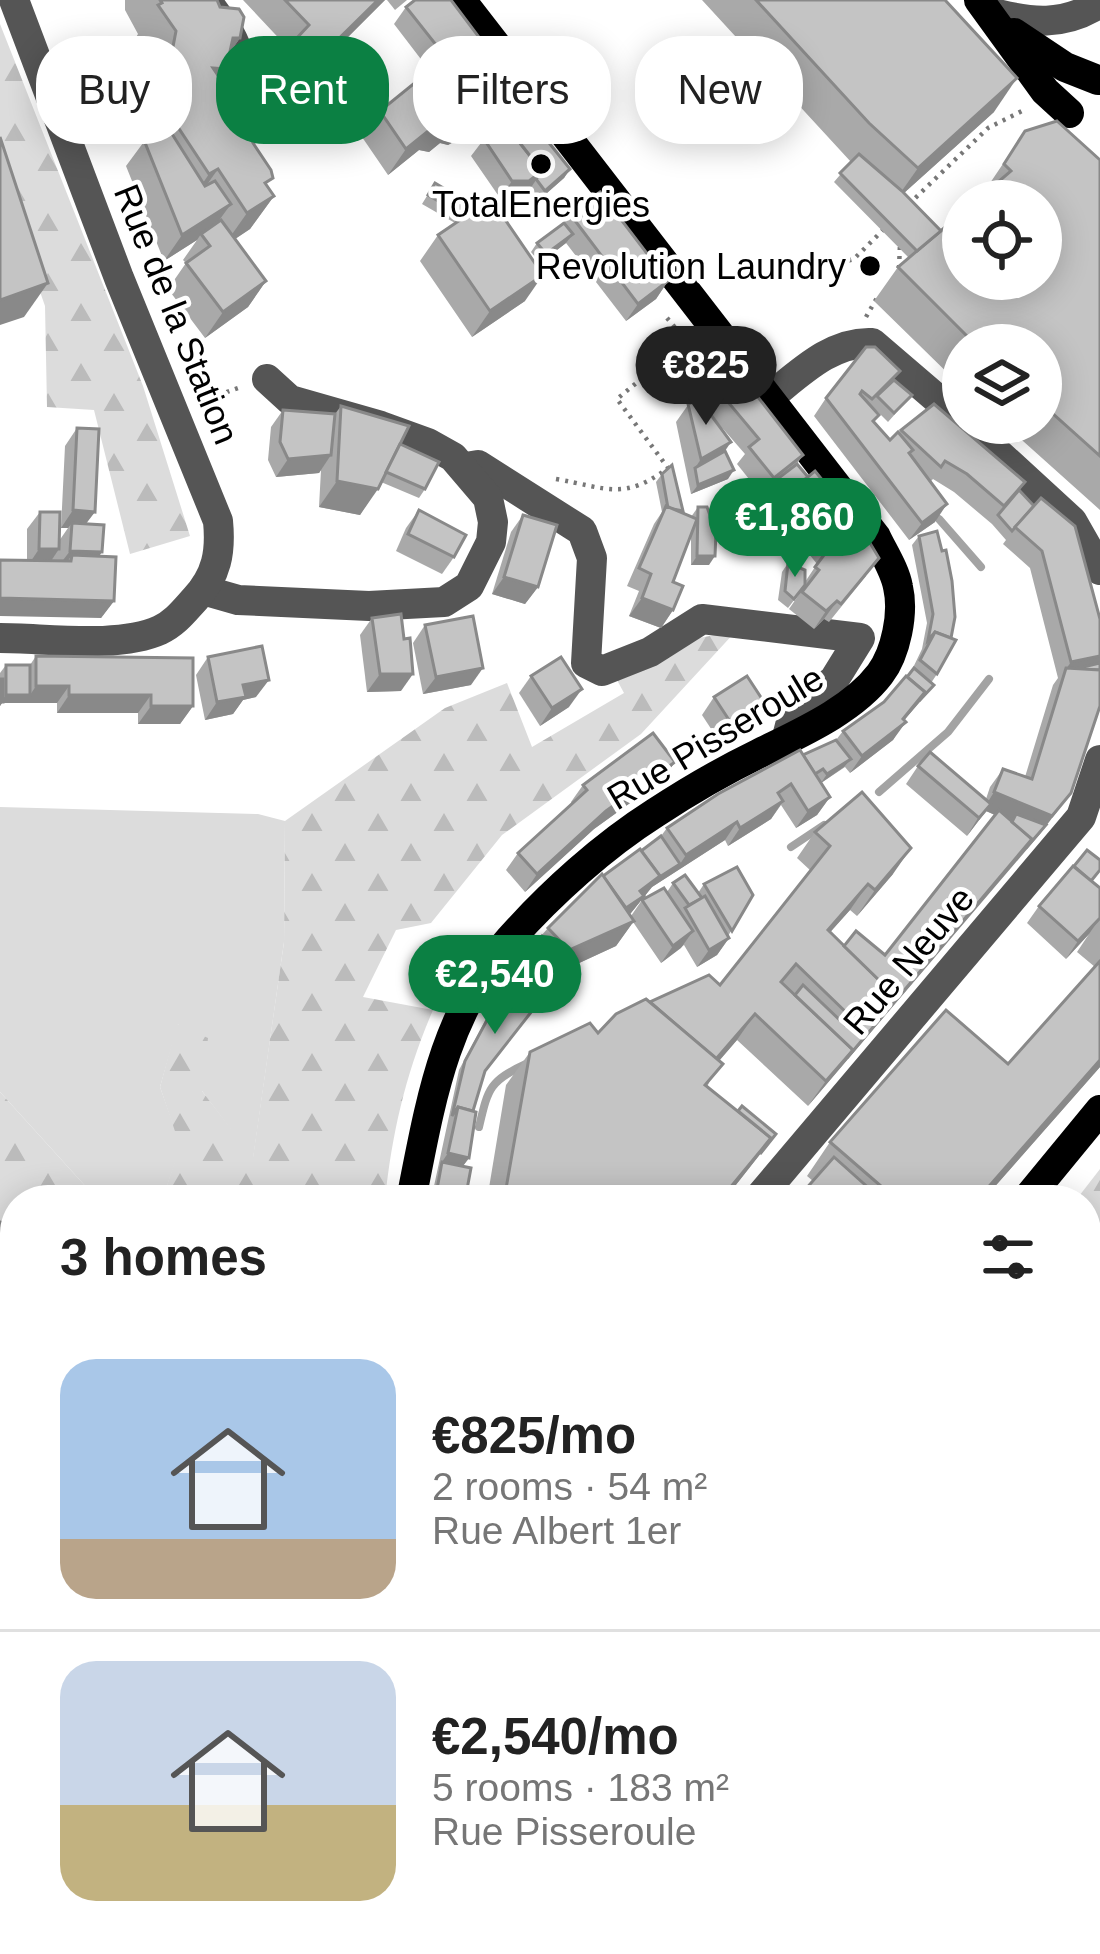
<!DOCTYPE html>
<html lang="en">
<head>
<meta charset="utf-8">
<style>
  :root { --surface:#fff; --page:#f6f6f6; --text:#222; --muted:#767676; --line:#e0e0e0; --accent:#0b8043 }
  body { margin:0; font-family:Helvetica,sans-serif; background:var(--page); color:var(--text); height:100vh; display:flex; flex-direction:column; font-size:45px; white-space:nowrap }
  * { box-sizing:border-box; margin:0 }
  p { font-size:39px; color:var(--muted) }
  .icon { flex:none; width:66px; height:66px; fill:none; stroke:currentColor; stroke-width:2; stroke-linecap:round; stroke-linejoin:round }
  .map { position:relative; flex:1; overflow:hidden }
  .sheet { position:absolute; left:0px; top:1185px; width:1101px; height:771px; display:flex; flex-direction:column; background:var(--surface); border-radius:48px 48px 0 0; box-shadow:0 6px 30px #0003 }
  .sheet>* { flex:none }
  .top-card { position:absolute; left:36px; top:36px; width:1029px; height:108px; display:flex; gap:24px }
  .buttons { position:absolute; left:942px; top:180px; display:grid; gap:24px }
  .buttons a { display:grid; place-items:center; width:120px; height:120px; border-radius:50%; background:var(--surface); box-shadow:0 6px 30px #0003; font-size:60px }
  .price { position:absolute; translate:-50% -102px; padding:0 27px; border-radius:42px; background:var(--accent); color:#fff; font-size:39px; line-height:78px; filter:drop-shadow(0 3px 6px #0008) }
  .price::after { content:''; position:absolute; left:50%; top:72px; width:36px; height:27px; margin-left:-18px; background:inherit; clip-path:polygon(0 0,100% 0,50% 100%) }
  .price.active { background:#222; color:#fff }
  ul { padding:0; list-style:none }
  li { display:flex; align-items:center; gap:36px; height:300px; padding:0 60px }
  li+li { border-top:3px solid var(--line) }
  li span { display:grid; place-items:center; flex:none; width:336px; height:240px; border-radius:36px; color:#555 }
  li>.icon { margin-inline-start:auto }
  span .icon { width:144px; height:144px; fill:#fffc; stroke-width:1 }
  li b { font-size:51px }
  h2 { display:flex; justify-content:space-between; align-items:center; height:144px; padding:0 60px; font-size:51px }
  .chip { padding:0 42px; border-radius:48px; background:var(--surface); box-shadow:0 6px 30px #0003; font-size:42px; line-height:108px }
  .chip.active { background:var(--accent); color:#fff }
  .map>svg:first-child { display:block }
  .green { fill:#dcdcdc }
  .forest { fill:url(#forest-firs) }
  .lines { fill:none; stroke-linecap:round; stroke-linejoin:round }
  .stream { stroke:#a3a3a3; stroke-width:8 }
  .path { stroke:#777; stroke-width:4.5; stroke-dasharray:3 6; stroke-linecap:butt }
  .minor { stroke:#555; stroke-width:30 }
  .major { stroke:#000; stroke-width:30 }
  .wall { fill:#a9a9a9 }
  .shaded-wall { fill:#898989 }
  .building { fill:#c4c4c4; stroke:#898989; stroke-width:3 }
  .poi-dot { fill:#000; stroke:#fff; stroke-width:4.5 }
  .labels { text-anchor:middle; stroke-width:9; stroke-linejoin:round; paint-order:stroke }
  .poi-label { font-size:36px; fill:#000; stroke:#fff }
  .street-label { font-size:36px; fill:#000; stroke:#fff }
</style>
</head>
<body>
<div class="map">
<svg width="1100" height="1954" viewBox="0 0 1100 1954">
  <defs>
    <pattern id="forest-firs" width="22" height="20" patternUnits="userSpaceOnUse" patternTransform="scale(3)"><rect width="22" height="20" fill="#dcdcdc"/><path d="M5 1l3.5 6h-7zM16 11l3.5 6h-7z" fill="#bbb"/></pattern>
  </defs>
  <rect width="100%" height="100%" fill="#fff"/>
  <!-- green -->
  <polygon class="green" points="0,807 258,814 285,821 284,942 253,1159 202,1091 178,1024 160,1087 181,1146 162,1200 98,1200 0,1092"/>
  <!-- forest -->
  <g class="forest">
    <polygon points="0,24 143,386 190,536 130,554 94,410 47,407 45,306 0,177"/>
    <path d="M736,631l-95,103 -139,101 -71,88 -35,7 -33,67 70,13c-27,62 -41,123 -48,190h-223l18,-54 -20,-59 17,-63 31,14 -6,53 51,66 31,-215 1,-121 160,-113 62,-25 25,64 92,-54 -7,-13 82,-42z"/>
    <polygon points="0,1092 98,1200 15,1200 15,1251 0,1247"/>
    <polygon points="1100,1169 1100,1954 826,1954 833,1941 1086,1941 1086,1200 1076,1200"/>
    <polygon points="15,1415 15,1832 0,1840 0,1437"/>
  </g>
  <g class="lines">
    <!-- stream -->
    <g class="stream">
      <polyline points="939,519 981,567"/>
      <polyline points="879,792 948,732 989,679"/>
      <polyline points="791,847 824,825"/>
      <path d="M479,1127c9,-38 10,-46 47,-63"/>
    </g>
    <!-- path -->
    <g class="path">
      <polyline points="909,204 988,128 1024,110"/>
      <polyline points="831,265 854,259 884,229"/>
      <polyline points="899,268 900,244"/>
      <polyline points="866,317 878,296"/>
      <polyline points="667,318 678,331"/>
      <polyline points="201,401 241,387"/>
      <path d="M556,479c51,9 68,22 112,-11l-51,-69 70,-58"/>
    </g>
    <!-- minor -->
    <g class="minor">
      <path d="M206,0c26,36 42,51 28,97"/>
      <path d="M990,12c40,11 74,15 110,-9"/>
      <path d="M770,397c30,-24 62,-56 102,-54l91,78"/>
      <polyline points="965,423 1072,521 1100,570"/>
      <polyline points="466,467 478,465 582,531 592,558 586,663 602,671 650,652 702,619 860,638 834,680 794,710 786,741"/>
      <polyline points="203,590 238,600 369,606 444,602 469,586 491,542 493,522 488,498 453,457 428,443 381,426 290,400 267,379"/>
      <path d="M0,638c46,0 118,11 160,-8 15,-7 24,-19 35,-31 22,-24 26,-47 23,-78l-99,-243 -105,-278"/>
      <polyline points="757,1200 1081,817 1100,760"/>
    </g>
    <!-- major -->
    <g class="major">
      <polyline points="979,0 1045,91 1069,113"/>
      <polyline points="1014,33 1065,67 1098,80"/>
      <path d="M411,1200c19,-95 32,-185 99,-261 41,-46 93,-93 145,-126 32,-21 68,-42 103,-59 40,-20 94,-43 122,-80 16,-21 24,-61 18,-87 -3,-17 -15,-35 -22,-50l-415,-537"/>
      <polyline points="1026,1200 1100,1110"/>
      <polyline points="0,1951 21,1941"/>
      <polyline points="371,1954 387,1941"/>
    </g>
  </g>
  <!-- wall -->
  <g class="wall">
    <polygon points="125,0 217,0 240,38 230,52 220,77 255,145 267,186 274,196 250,229 235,239 266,281 248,307 205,338 168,289 186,263 183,260 197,240 164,261 126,166 143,143 138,136 106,131 114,92 138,58 149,60 135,39 138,34 125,10"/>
    <polygon points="243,0 385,0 298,87 277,66 289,49"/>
    <polygon points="387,0 407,0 395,10"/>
    <polygon points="702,0 945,0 994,112 904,193 941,231 982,195 1025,131 1100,160 1100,510 1003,423 1041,423 1041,345 963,345 963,388 874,301 898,267 909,258 834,182 851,162"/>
    <polygon points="406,7 506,107 482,126 448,145 440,143 429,152 419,150 388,175 362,137 380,111 430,71 394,24"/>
    <polygon points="484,139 520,143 570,169 564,178 539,200 530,188 517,199 500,198 471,156"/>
    <polygon points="435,183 472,211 525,301 472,337 420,261 438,235 455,223 422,204"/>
    <polygon points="570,214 668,281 656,299 626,321 566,243 540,263 531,252 537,243 564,223"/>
    <polygon points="673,356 724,372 803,455 797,464 866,576 829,622 824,619 814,629 789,609 805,586 788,608 778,600 782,572 788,563 805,582 817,564 737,464 745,454 711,415 725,451 728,479 691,494 676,422 688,405 661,374"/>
    <polygon points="894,380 912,395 888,422 871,405 874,422 890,440 901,430 1025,482 1019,490 1100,619 1058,810 808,1106 737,1040 719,1061 707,1087 738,1111 776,1134 724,1200 487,1200 506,1085 530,1052 598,1033 650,1002 720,985 811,871 797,858 815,832 893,874 857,916 850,910 830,932 844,946 885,955 995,815 986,811 967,836 906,784 918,766 986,799 990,787 1003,769 1025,777 1053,685 1058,678 1030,568 1003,544 1006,540 992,524 954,492 933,479 930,482 935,522 909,540 814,416 826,398"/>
    <polygon points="341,406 400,444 425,489 419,498 381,482 360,515 319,507 321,470 319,473 276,477 268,460 271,427 283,410 335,414"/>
    <polygon points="77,428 86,524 100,556 114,601 101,618 27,561 27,529 40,512 59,541 68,528 61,528 65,446"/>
    <polygon points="662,474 682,513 691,517 698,507 709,565 691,565 691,534 673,582 673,610 661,628 629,616 639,591 627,586 654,524 662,512 656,482"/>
    <polygon points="419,510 454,557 442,574 396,551 406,528"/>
    <polygon points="523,515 538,587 525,604 492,594 511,532"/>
    <polygon points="937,531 937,674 931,683 927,694 904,720 893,740 850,773 845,767 821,783 830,797 817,815 796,828 781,805 771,819 728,846 725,840 652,887 630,914 631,916 642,900 667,892 673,883 698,893 704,884 753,895 728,936 729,938 717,955 697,967 684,945 661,963 633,922 616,946 551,976 525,1006 484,1072 473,1111 469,1158 463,1166 465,1200 431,1200 459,1070 509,976 521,959 548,928 603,876 641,851 661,836 667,828 803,755 836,740 843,731 884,702 910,674 922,649 927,623 912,545 919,536"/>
    <polygon points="372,618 401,691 367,692 360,635"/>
    <polygon points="425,625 471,685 423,694 413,643"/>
    <polygon points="36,656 193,706 180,724 138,724 138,713 57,713 57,703 2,703 0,706 0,673 6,665 30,665"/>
    <polygon points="208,657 256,697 243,700 233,714 205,720 196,675"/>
    <polygon points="531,676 569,707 540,726 519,693"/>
    <polygon points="714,697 766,705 753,723 721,744 702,715"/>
    <polygon points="675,762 662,780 594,829 525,892 506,870 518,853 572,804 571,802 583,785"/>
    <polygon points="1092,881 1100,888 1100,1067 983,1200 796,1200 813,1181 807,1176 830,1142 1008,1064 1095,967 1077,952 1089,934 1066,959 1027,923 1039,906"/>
    <polygon points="58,1941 138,1941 120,1954 23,1954"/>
    <polygon points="438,1941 540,1941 556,1954 453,1954"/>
    <polygon points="570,1941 624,1941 614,1954 566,1954 566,1948"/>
    <polygon points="256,1944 333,1954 249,1954"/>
  </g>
  <!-- shaded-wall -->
  <g class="shaded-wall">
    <polygon points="378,0 385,0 298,87 316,61"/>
    <polygon points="233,38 240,38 219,68 226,69 202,102 190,101"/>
    <polygon points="1017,78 994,112 894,202 918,168"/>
    <polygon points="518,89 506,107 482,126 448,145 440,143 429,152 419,150 388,175 406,149 437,124 458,117"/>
    <polygon points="130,98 162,103 138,136 106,131"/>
    <polygon points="218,169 194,203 186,208 209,174"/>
    <polygon points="570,169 564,178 539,200 545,191"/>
    <polygon points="542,171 530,189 517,199 500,198 512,181"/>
    <polygon points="274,196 250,229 223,247 247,213"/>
    <polygon points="231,204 212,230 201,234 197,240 164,261 182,235"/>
    <polygon points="573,234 566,243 540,263 546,254"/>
    <polygon points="543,275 525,301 472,337 490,311"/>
    <polygon points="266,281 248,307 205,338 223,312"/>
    <polygon points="668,281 656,299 626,321 638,304"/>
    <polygon points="48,283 24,317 0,325 0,300"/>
    <polygon points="731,363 719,381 712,383 706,391 688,406 701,389"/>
    <polygon points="731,442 719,460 695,468 701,459"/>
    <polygon points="331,455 319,473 276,477 288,459"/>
    <polygon points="734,470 728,479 691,494 698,485"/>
    <polygon points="337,481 378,489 360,515 319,507"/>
    <polygon points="947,504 935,522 909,540 922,523"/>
    <polygon points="73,510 95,512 82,529 72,523 68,528 61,528"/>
    <polygon points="39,549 59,549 47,567 27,567"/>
    <polygon points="70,551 102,552 90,570 71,561 72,555 62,569 57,568"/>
    <polygon points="697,556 715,556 709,565 691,565"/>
    <polygon points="504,577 538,587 525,604 492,594"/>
    <polygon points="0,598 114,601 101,618 0,616"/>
    <polygon points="642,598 673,610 661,628 629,616"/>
    <polygon points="837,601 824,619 814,629 826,611"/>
    <polygon points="1100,656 1100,667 1064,672 1071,662"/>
    <polygon points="483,668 471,685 423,694 436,677"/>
    <polygon points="380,674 413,674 401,691 367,692"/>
    <polygon points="269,680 256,697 243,700 233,714 205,720 217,702 243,685"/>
    <polygon points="934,685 896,730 906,722 893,740 850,773 862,756"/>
    <polygon points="36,686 69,686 57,703 2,703 0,706 0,702 6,695 30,695"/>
    <polygon points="582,689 569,707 540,726 552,708"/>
    <polygon points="69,695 151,695 138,713 57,713"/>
    <polygon points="766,705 753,723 721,744 733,726"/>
    <polygon points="151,706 193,706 180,724 138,724"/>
    <polygon points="851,759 844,767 821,783 827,774"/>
    <polygon points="675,762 662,780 594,829 525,892 537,874 606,811"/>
    <polygon points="994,792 1071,793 1040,834 808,1106 1011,822 986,811 967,836"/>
    <polygon points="830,797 817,815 796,828 808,811"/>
    <polygon points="783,801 771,819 728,846 740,828"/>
    <polygon points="737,822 725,840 652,887 631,913 605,931 640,891 660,876 680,864 686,855"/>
    <polygon points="911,848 893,874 857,916 875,890"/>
    <polygon points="868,884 850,910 809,956 828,930"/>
    <polygon points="1100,918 1089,934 1066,959 1078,941"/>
    <polygon points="634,921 616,946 551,976 518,1014 569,950"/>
    <polygon points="693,931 681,948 661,963 673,946"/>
    <polygon points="729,938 717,955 697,967 709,950"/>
    <polygon points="755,1014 737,1040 692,1092 710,1066"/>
    <polygon points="1100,1060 1100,1067 983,1200 977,1200"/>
    <polygon points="776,1134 724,1200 720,1200 771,1138"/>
    <polygon points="448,1153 469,1158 456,1175 442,1162"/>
    <polygon points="15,1904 15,1908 7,1919 0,1923 0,1911"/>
    <polygon points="121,1941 138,1941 120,1954 103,1954 108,1946"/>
    <polygon points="340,1941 351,1941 333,1954 322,1954"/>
  </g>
  <!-- building -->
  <g class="building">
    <polygon points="160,0 217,0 220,7 239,9 244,17 240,38 233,38 226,69 213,68 260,138 253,143 271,170 273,178 265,183 274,196 247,213 218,169 209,174 162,103 130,98 138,58 170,62 176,31 158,5 162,3"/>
    <polygon points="285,0 378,0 316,61 295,40 309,25"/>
    <polygon points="415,0 451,0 518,89 495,108 500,100 463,54 448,60 406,7"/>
    <polygon points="756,0 945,0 1017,78 918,168 869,123"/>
    <polygon points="463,54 500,100 466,119 458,117 447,127 437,124 406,149 380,111 438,64"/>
    <polygon points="1057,121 1100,160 1100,456 1041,403 1041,345 976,345 898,267 963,212 963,279 1041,279 1041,201 976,201 1011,171 1004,164 1025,131"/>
    <polygon points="504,123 542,171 529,181 512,181 484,139"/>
    <polygon points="167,126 205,186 215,181 231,204 182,235 144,140"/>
    <polygon points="538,129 570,169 545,191 536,179 542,171 520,143"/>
    <polygon points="0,137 48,283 0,300"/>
    <polygon points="859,154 902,191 941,231 917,251 840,173"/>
    <polygon points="435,183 475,207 472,211 465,217 428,195"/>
    <polygon points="600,192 668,281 638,304 570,214"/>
    <polygon points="491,199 543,275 490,311 438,235"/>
    <polygon points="221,220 266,281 223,312 186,263 210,246 201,234"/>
    <polygon points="564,223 573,234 546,254 537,243"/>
    <polygon points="704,331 731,363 701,389 673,356"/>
    <polygon points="866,347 875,347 900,371 872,399 862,391 860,394 879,415 873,421 890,440 898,432 913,450 909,453 947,504 922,523 826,398"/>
    <polygon points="733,365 803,455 774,478 749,447 759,439 712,383"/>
    <polygon points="894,380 912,395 894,413 877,396"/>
    <polygon points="707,396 711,415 731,442 701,459 688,404"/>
    <polygon points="934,404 1025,482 1004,506 967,474 945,461 941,467 901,430"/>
    <polygon points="341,406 409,426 378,489 337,481"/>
    <polygon points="283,410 335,414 331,455 288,459 280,442"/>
    <polygon points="77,428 99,429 95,512 73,510"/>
    <polygon points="400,444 439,462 425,489 386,472"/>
    <polygon points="725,451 734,470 698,485 695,468"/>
    <polygon points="797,464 808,477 787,494 781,502 768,486"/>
    <polygon points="672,465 683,511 668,508 662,474"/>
    <polygon points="815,471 861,528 879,558 841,604 837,601 826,611 802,592 819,570 815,567 830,547 787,494"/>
    <polygon points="1019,490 1034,506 1012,531 998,515"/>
    <polygon points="1041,498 1075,526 1100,619 1100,656 1071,662 1042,551 1015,527"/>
    <polygon points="666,506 697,519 673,582 683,586 673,610 642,598 651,574 639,568"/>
    <polygon points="698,507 707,507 716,532 715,556 697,556"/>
    <polygon points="419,510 466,535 454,557 408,534"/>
    <polygon points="40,512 60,512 59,549 39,549"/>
    <polygon points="523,515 557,525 538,587 504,577"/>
    <polygon points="72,523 104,525 102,552 70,551"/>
    <polygon points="937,531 942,551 946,550 952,581 955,617 951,638 935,632 928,640 933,614 919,536"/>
    <polygon points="72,555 116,557 114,601 0,598 0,560 71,561"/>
    <polygon points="788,563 805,570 805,585 794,599 785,591"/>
    <polygon points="401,614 404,639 410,638 413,674 380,674 372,618"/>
    <polygon points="473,616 483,668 436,677 425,625"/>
    <polygon points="935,632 956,640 937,674 920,660"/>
    <polygon points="262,646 269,680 243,685 246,697 217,702 208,657"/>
    <polygon points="36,656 193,658 193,706 151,706 151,695 69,695 69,686 36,686"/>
    <polygon points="561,657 582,689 552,708 531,676"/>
    <polygon points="1100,663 1100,670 1075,669"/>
    <rect x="6" y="665" width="24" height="30"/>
    <polygon points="914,668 934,685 919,701 925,692 907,677"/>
    <polygon points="1066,668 1100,670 1100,706 1071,793 1052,816 994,792 1003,769 1032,779"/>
    <polygon points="747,676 766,705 733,726 714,697"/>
    <polygon points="906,676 925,692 903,719 906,722 862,756 843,731 884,702"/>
    <rect x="0" y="679" width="3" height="23"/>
    <polygon points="653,733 675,762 606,811 537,874 518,853 587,790 583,785"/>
    <polygon points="836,740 851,759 827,774 823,769 815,774 803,755"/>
    <polygon points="800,750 830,797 808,811 791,784 778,793 783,801 740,828 737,822 686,855 667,828 718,794"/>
    <polygon points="930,752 991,804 979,818 918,766"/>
    <polygon points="862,792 911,848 875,890 868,884 828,930 882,983 851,1017 796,964 781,982 853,1050 826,1081 755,1014 716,1059 650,1002 709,975 720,985 830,846 815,832"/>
    <polygon points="999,810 1032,839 847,1058 853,1050 795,995 803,985 845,1025 882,983 844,946 856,931 885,955"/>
    <polygon points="1016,814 1046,825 1026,848 1032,839 1012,822"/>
    <polygon points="661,836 680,864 658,878 660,876 641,851"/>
    <polygon points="640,849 660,876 640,891 644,896 626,908 603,876"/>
    <polygon points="1087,850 1100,860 1100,870 1091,881 1074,866"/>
    <polygon points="1073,866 1100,888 1100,918 1078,941 1039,906"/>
    <polygon points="737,867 753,895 732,931 704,884"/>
    <polygon points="602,874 634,921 569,950 548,928"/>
    <polygon points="685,875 702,898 689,905 673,883"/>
    <polygon points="664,888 693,931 673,946 642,900"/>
    <polygon points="705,896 729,938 709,950 685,908"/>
    <polygon points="542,936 564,958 545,979 521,959"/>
    <polygon points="1100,961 1100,1060 977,1200 897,1200 830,1142 946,1010 1008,1064"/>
    <polygon points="515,968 539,988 524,1005 532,1011 485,1071 473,1111 458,1107 452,1116 465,1061"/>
    <polygon points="646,999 723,1064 705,1085 771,1138 720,1200 713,1200 700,1188 689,1200 504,1200 530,1052 590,1023 598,1033 616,1014"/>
    <polygon points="742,1106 776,1134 760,1154 771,1138 738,1111"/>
    <polygon points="458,1107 476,1112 469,1158 448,1153"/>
    <polygon points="834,1157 882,1200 796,1200"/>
    <polygon points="442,1162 471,1168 465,1200 435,1200"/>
    <polygon points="0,1222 15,1226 15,1293 0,1345"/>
    <polygon points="3,1871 15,1894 15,1904 0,1911 0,1872"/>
    <polygon points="15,1874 15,1894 7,1878"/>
    <polygon points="48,1941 56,1941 63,1954 23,1954"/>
    <polygon points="58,1941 95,1941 102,1954 63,1954 56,1942"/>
    <polygon points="261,1941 340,1941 322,1954 262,1954 256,1944"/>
    <polygon points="408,1941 438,1941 447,1954 390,1954"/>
    <polygon points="471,1941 540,1941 556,1954 487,1954"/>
    <polygon points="578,1941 622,1941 612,1954 579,1954"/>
    <polygon points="716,1941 733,1941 738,1951 748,1947 751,1954 686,1954"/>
  </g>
  <!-- markers -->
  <g class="poi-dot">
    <circle cx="541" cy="164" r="12"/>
    <circle cx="870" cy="266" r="12"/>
  </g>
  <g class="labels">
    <!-- poi labels -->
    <g class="poi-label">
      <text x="541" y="217">TotalEnergies</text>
      <text x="846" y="279" text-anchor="end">Revolution Laundry</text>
    </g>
    <!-- street labels -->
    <g class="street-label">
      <text transform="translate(177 314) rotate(68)" y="13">Rue de la Station</text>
      <text transform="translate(715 737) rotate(-31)" y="13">Rue Pisseroule</text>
      <text transform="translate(908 960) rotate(-50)" y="13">Rue Neuve</text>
    </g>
  </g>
</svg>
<div class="buttons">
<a><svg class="icon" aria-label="locate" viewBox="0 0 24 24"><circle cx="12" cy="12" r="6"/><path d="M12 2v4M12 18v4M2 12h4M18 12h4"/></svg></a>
<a><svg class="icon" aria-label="layers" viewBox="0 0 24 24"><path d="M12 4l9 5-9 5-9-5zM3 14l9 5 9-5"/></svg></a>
</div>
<b class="price active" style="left:706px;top:428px">€825</b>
<b class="price" style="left:795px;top:580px">€1,860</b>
<b class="price" style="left:495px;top:1037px">€2,540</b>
<div class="top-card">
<a class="chip">Buy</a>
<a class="chip active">Rent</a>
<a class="chip">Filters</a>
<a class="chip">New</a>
</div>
<section class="sheet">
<h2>3 homes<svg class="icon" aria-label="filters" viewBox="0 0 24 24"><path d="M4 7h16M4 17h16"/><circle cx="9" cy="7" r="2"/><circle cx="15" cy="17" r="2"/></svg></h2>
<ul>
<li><span style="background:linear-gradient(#a9c7e8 75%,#b9a48a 0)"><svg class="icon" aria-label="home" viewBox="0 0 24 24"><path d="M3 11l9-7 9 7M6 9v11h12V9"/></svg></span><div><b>€825/mo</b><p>2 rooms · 54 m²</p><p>Rue Albert 1er</p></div></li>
<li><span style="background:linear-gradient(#c9d6e8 60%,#c2b280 0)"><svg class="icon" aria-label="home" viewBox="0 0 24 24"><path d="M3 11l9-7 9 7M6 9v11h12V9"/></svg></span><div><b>€2,540/mo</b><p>5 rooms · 183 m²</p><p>Rue Pisseroule</p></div></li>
</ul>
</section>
</div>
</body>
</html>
